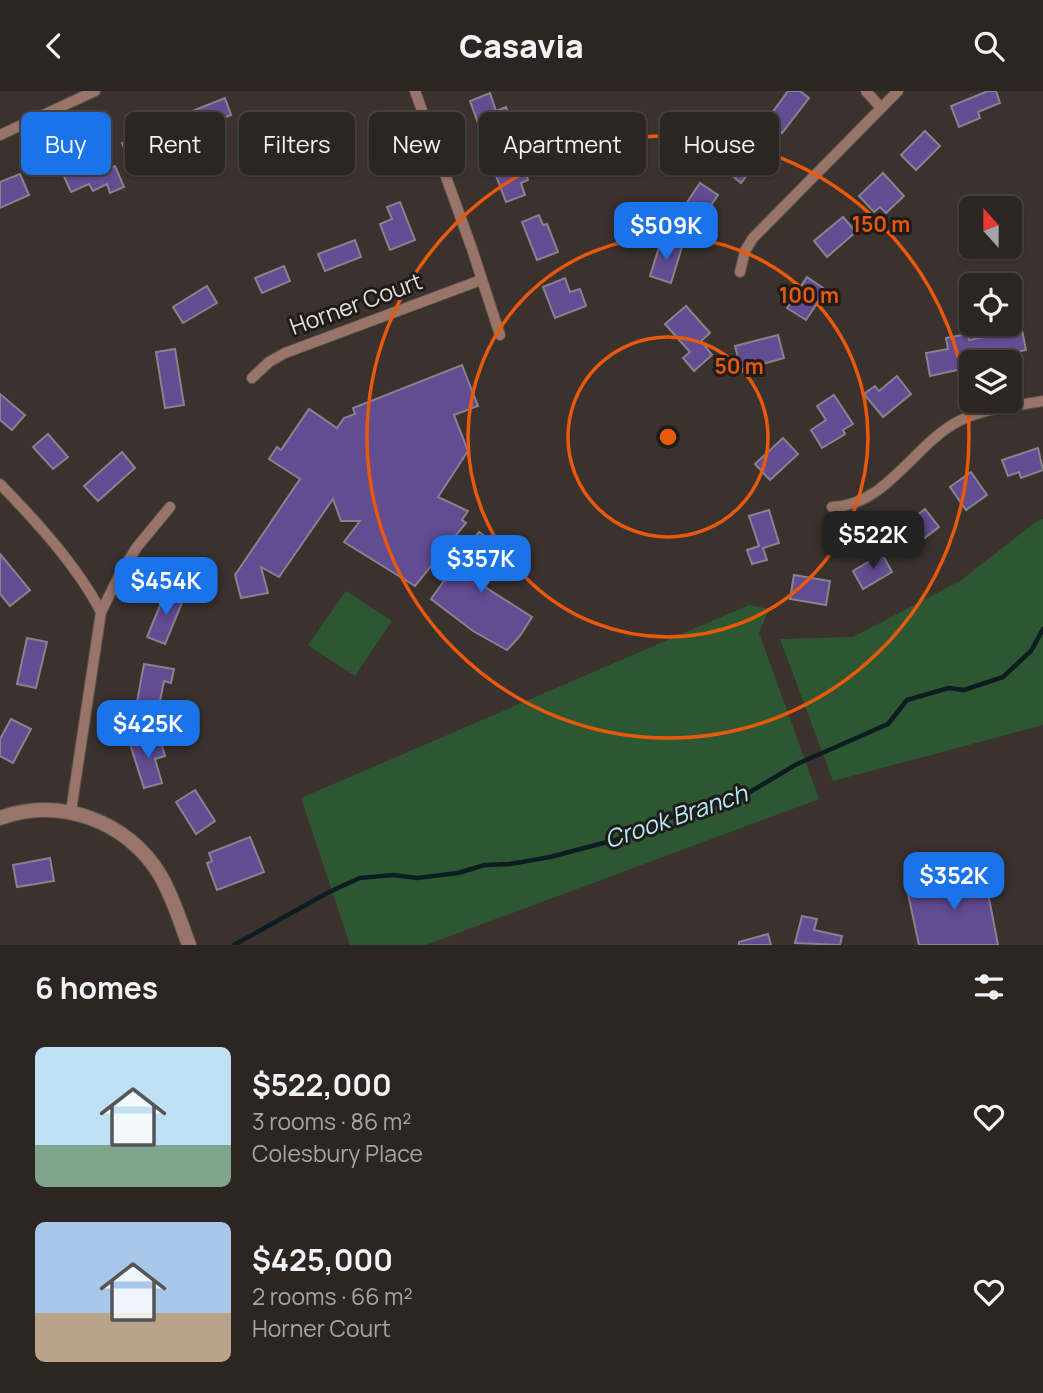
<!DOCTYPE html>
<html lang="en">
<head>
<meta charset="utf-8">
<style>
  :root { --surface:#2c2622; --page:#342e2a; --text:#f1f3f6; --muted:#a6a5a5; --line:#484340; --accent:#1a73e8 }
  body { margin:0; font-family:Manrope,sans-serif; background:var(--page); color:var(--text); height:100vh; display:flex; flex-direction:column; font-size:26px; white-space:nowrap }
  * { box-sizing:border-box; margin:0 }
  p { font-size:23px; color:var(--muted) }
  .icon { flex:none; width:38px; height:38px; fill:none; stroke:currentColor; stroke-width:2; stroke-linecap:round; stroke-linejoin:round }
  .map { position:relative; height:854px; overflow:hidden }
  .sheet { display:flex; flex-direction:column; background:var(--surface); flex:1 }
  .sheet>* { flex:none }
  .hud { position:absolute; left:21px; top:21px; width:1001px; height:63px; display:flex; gap:14px }
  .needle { width:46px; rotate:339deg }
  .fabs { position:absolute; left:959px; top:105px; display:grid; gap:14px }
  .fabs a { display:grid; place-items:center; width:63px; height:63px; border-radius:10px; background:var(--surface); box-shadow:0 2px 5px #0004,0 0 0 2px var(--line); font-size:35px }
  .price { position:absolute; translate:-50% -60px; padding:0 16px; border-radius:14px; background:var(--accent); color:#fff; font-size:23px; line-height:46px; filter:drop-shadow(0 2px 4px #0008) }
  .price::after { content:''; position:absolute; left:50%; top:42px; width:21px; height:16px; margin-left:-10px; background:inherit; clip-path:polygon(0 0,100% 0,50% 100%) }
  .price.selected { background:#222; color:#fff }
  ul { padding:0; list-style:none }
  li { display:flex; align-items:center; gap:21px; height:175px; padding:0 35px }
  li span { display:grid; place-items:center; flex:none; width:196px; height:140px; border-radius:10px; color:#555 }
  li>.icon { margin-inline-start:auto }
  span .icon { width:84px; height:84px; fill:#fffc; stroke-width:1 }
  li b { font-size:30px }
  h2 { display:flex; justify-content:space-between; align-items:center; height:84px; padding:0 35px; font-size:30px }
  .tag { padding:0 24px; border-radius:10px; background:var(--surface); box-shadow:0 2px 5px #0004,0 0 0 2px var(--line); font-size:24px; line-height:63px }
  .tag.selected { background:var(--accent); color:#fff }
  header { display:flex; justify-content:space-between; align-items:center; height:91px; padding:0 35px; background:var(--surface); font-size:32px; font-weight:800 }
  .map>svg:first-child { display:block }
  .green { fill:#2d5733 }
  .lines { fill:none; stroke-linecap:round; stroke-linejoin:round }
  .stream { stroke:#0d1c20; stroke-width:4.5 }
  .building { fill:#624c92; stroke:#86838e; stroke-width:2 }
  .minor-casing { stroke:#59514c; stroke-width:12 }
  .tertiary-casing { stroke:#59514c; stroke-width:16 }
  .minor { stroke:#997468; stroke-width:10 }
  .tertiary { stroke:#997468; stroke-width:14 }
  .ring { fill:none; stroke:#e8590c; stroke-width:3.5 }
  .labels { text-anchor:middle; stroke-width:6; stroke-linejoin:round; paint-order:stroke }
  .street-label { font-size:23px; fill:#e4ddda; stroke:#1f1b19 }
  .water-label { font-size:24px; font-style:italic; fill:#b5e9f6; stroke:#1f1b19 }
  .centre { fill:#e8590c; stroke:#1f1b19; stroke-width:3.5 }
  .ring-label { font-size:21px; text-anchor:middle; font-weight:bold; fill:#e8590c; stroke:#1f1b19; stroke-width:6; stroke-linejoin:round; paint-order:stroke }
</style>
</head>
<body>
<header><svg class="icon" aria-label="back" viewBox="0 0 24 24"><path d="M15 5l-7 7 7 7"/></svg>Casavia<svg class="icon" aria-label="search" viewBox="0 0 24 24"><circle cx="10" cy="10" r="6"/><path d="M15 15l6 6"/></svg></header>
<div class="map">
<svg width="1043" height="854" viewBox="0 0 1043 854">
  <rect width="100%" height="100%" fill="#3b322d"/>
  <!-- green -->
  <g class="green">
    <polygon points="1043,428 1043,634 833,690 780,548 853,546 960,490 1037,430"/>
    <polygon points="346,500 392,530 355,585 308,554"/>
    <polygon points="749,514 769,518 759,542 819,708 426,854 350,854 301,707"/>
  </g>
  <g class="lines">
    <!-- stream -->
    <polyline class="stream" points="234,854 329,801 360,787 393,784 417,787 458,782 485,774 510,773 550,766 615,749 699,715 735,710 797,673 888,633 907,609 949,597 964,599 1003,586 1031,560 1043,538"/>
  </g>
  <!-- building -->
  <g class="building">
    <polygon points="788,0 800,0 809,7 782,42 771,34 776,26 772,22"/>
    <polygon points="988,0 996,0 1000,12 978,21 980,27 959,36 951,15"/>
    <polygon points="490,2 496,20 506,16 512,31 482,43 470,10"/>
    <polygon points="225,7 231,24 193,39 187,22"/>
    <polygon points="163,35 171,53 130,71 122,52"/>
    <polygon points="925,40 940,55 916,79 901,64"/>
    <polygon points="746,48 764,62 741,92 723,77"/>
    <polygon points="89,69 96,84 115,75 124,96 110,102 107,93 93,100 89,93 71,101 62,81"/>
    <polygon points="522,71 528,89 521,92 525,104 506,111 495,82"/>
    <polygon points="883,82 904,105 886,122 880,116 874,121 859,105"/>
    <polygon points="20,83 29,104 0,117 0,91"/>
    <polygon points="700,92 718,104 697,134 680,122"/>
    <polygon points="400,111 415,149 390,159 380,133 392,128 387,116"/>
    <polygon points="539,124 543,134 547,133 558,161 537,169 522,131"/>
    <polygon points="843,126 856,141 827,166 814,150"/>
    <polygon points="355,149 361,166 325,180 318,163"/>
    <polygon points="661,150 682,156 671,192 650,185"/>
    <polygon points="284,175 290,190 262,202 255,187"/>
    <polygon points="807,186 826,199 806,229 787,217"/>
    <polygon points="565,187 570,201 580,198 586,215 555,227 543,196"/>
    <polygon points="207,195 217,212 183,232 173,216"/>
    <polygon points="686,215 710,242 701,250 712,264 694,280 683,267 690,261 665,233"/>
    <polygon points="1022,239 1026,259 1016,261 1016,265 985,271 971,271 971,276 930,285 926,262 948,258 946,247 968,243 969,249"/>
    <polygon points="778,244 784,267 741,279 735,255"/>
    <polygon points="175,258 184,314 165,317 156,261"/>
    <polygon points="462,274 478,315 454,324 468,360 438,406 468,420 462,429 466,432 415,495 344,451 360,430 341,430 333,408 279,486 261,476 268,502 241,507 235,484 300,388 269,368 277,356 281,359 309,318 337,337 344,327 355,323 353,317"/>
    <polygon points="897,285 911,303 883,326 864,303 875,295 879,300"/>
    <polygon points="0,303 25,324 12,339 0,329"/>
    <polygon points="834,304 853,333 843,339 845,343 822,357 811,339 826,329 817,315"/>
    <polygon points="48,343 68,366 53,378 33,356"/>
    <polygon points="783,347 798,363 770,389 755,373"/>
    <polygon points="1038,357 1043,379 1021,387 1019,381 1008,385 1002,369"/>
    <polygon points="122,361 135,377 98,410 84,395"/>
    <polygon points="971,381 987,404 966,419 950,396"/>
    <polygon points="925,418 939,436 909,459 896,441"/>
    <polygon points="769,419 779,452 763,457 767,469 752,473 747,459 759,455 749,425"/>
    <polygon points="479,441 509,462 485,496 532,526 520,545 507,559 473,540 431,508"/>
    <polygon points="0,463 30,499 10,515 0,503"/>
    <polygon points="882,463 892,481 863,498 853,480"/>
    <polygon points="794,484 830,490 826,514 790,508"/>
    <polygon points="166,500 184,507 165,553 147,546"/>
    <polygon points="27,547 47,551 36,597 17,593"/>
    <polygon points="144,573 174,578 171,592 164,590 159,615 137,611"/>
    <polygon points="11,628 31,638 13,672 0,665 0,648"/>
    <polygon points="159,644 165,665 155,668 162,692 144,697 130,653"/>
    <polygon points="195,699 215,730 196,743 176,711"/>
    <polygon points="250,746 264,781 217,799 207,772 212,770 209,762"/>
    <polygon points="50,767 54,790 17,796 13,774"/>
    <polygon points="984,781 998,854 919,854 907,798"/>
    <polygon points="802,825 817,828 814,839 842,845 840,854 795,852"/>
    <polygon points="768,843 771,854 739,854 739,851"/>
  </g>
  <g class="lines">
    <defs>
      <g id="minor">
        <polyline points="415,0 472,158 500,244"/>
        <polyline points="866,0 881,17"/>
        <polyline points="0,44 95,0"/>
        <polyline points="740,181 745,160 753,147 898,0"/>
        <polyline points="252,287 269,271 285,262 481,189"/>
        <path d="M0,393c36,37 78,83 101,128"/>
        <path d="M832,416c54,-1 82,-63 127,-86 25,-13 57,-15 84,-20"/>
        <polyline points="71,720 101,521 120,483 137,456 170,416"/>
      </g>
      <path id="tertiary" d="M0,727c59,-22 128,3 160,57 13,22 20,46 29,70"/>
    </defs>
    <!-- minor casing -->
    <use href="#minor" class="minor-casing"/>
    <!-- tertiary casing -->
    <use href="#tertiary" class="tertiary-casing"/>
    <!-- minor -->
    <use href="#minor" class="minor"/>
    <!-- tertiary -->
    <use href="#tertiary" class="tertiary"/>
  </g>
  <!-- distance rings -->
  <g class="ring">
    <circle cx="668" cy="346" r="100"/>
    <circle cx="668" cy="346" r="200"/>
    <circle cx="668" cy="346" r="301"/>
  </g>
  <g class="labels">
    <!-- street labels -->
    <g class="street-label">
      <text transform="translate(356 213) rotate(-20)" y="8">Horner Court</text>
    </g>
    <!-- water labels -->
    <g class="water-label">
      <text transform="translate(676 726) rotate(-19)" y="8">Crook Branch</text>
    </g>
  </g>
  <circle cx="668" cy="346" r="10" class="centre"/>
  <g class="ring-label">
    <text x="881" y="141">150 m</text>
    <text x="809" y="212">100 m</text>
    <text x="739" y="283">50 m</text>
  </g>
</svg>
<div class="fabs">
<a><svg class="needle" viewBox="-14 -14 28 28"><path d="M0-13l5 13h-10z" fill="#e53935"/><path d="M0 13l5-13h-10z" fill="#a6a5a5"/></svg></a>
<a><svg class="icon" aria-label="locate" viewBox="0 0 24 24"><circle cx="12" cy="12" r="6"/><path d="M12 2v4M12 18v4M2 12h4M18 12h4"/></svg></a>
<a><svg class="icon" aria-label="layers" viewBox="0 0 24 24"><path d="M12 4l9 5-9 5-9-5zM3 14l9 5 9-5"/></svg></a>
</div>
<b class="price" style="left:666px;top:171px">$509K</b>
<b class="price selected" style="left:873px;top:480px">$522K</b>
<b class="price" style="left:481px;top:504px">$357K</b>
<b class="price" style="left:166px;top:526px">$454K</b>
<b class="price" style="left:148px;top:669px">$425K</b>
<b class="price" style="left:954px;top:821px">$352K</b>
<div class="hud">
<a class="tag selected">Buy</a>
<a class="tag">Rent</a>
<a class="tag">Filters</a>
<a class="tag">New</a>
<a class="tag">Apartment</a>
<a class="tag">House</a>
</div>
</div>
<section class="sheet">
<h2>6 homes<svg class="icon" aria-label="filters" viewBox="0 0 24 24"><path d="M4 7h16M4 17h16"/><circle cx="9" cy="7" r="2"/><circle cx="15" cy="17" r="2"/></svg></h2>
<ul>
<li><span style="background:linear-gradient(#bfe0f5 70%,#7fa58c 0)"><svg class="icon" aria-label="home" viewBox="0 0 24 24"><path d="M3 11l9-7 9 7M6 9v11h12V9"/></svg></span><div><b>$522,000</b><p>3 rooms · 86 m²</p><p>Colesbury Place</p></div><svg class="icon" aria-label="heart" viewBox="0 0 24 24"><path d="M12 20l-8-8c-3-5 5-10 8-4 3-6 11-1 8 4z"/></svg></li>
<li><span style="background:linear-gradient(#a9c7e8 65%,#b9a48a 0)"><svg class="icon" aria-label="home" viewBox="0 0 24 24"><path d="M3 11l9-7 9 7M6 9v11h12V9"/></svg></span><div><b>$425,000</b><p>2 rooms · 66 m²</p><p>Horner Court</p></div><svg class="icon" aria-label="heart" viewBox="0 0 24 24"><path d="M12 20l-8-8c-3-5 5-10 8-4 3-6 11-1 8 4z"/></svg></li>
</ul>
</section>
</body>
</html>
